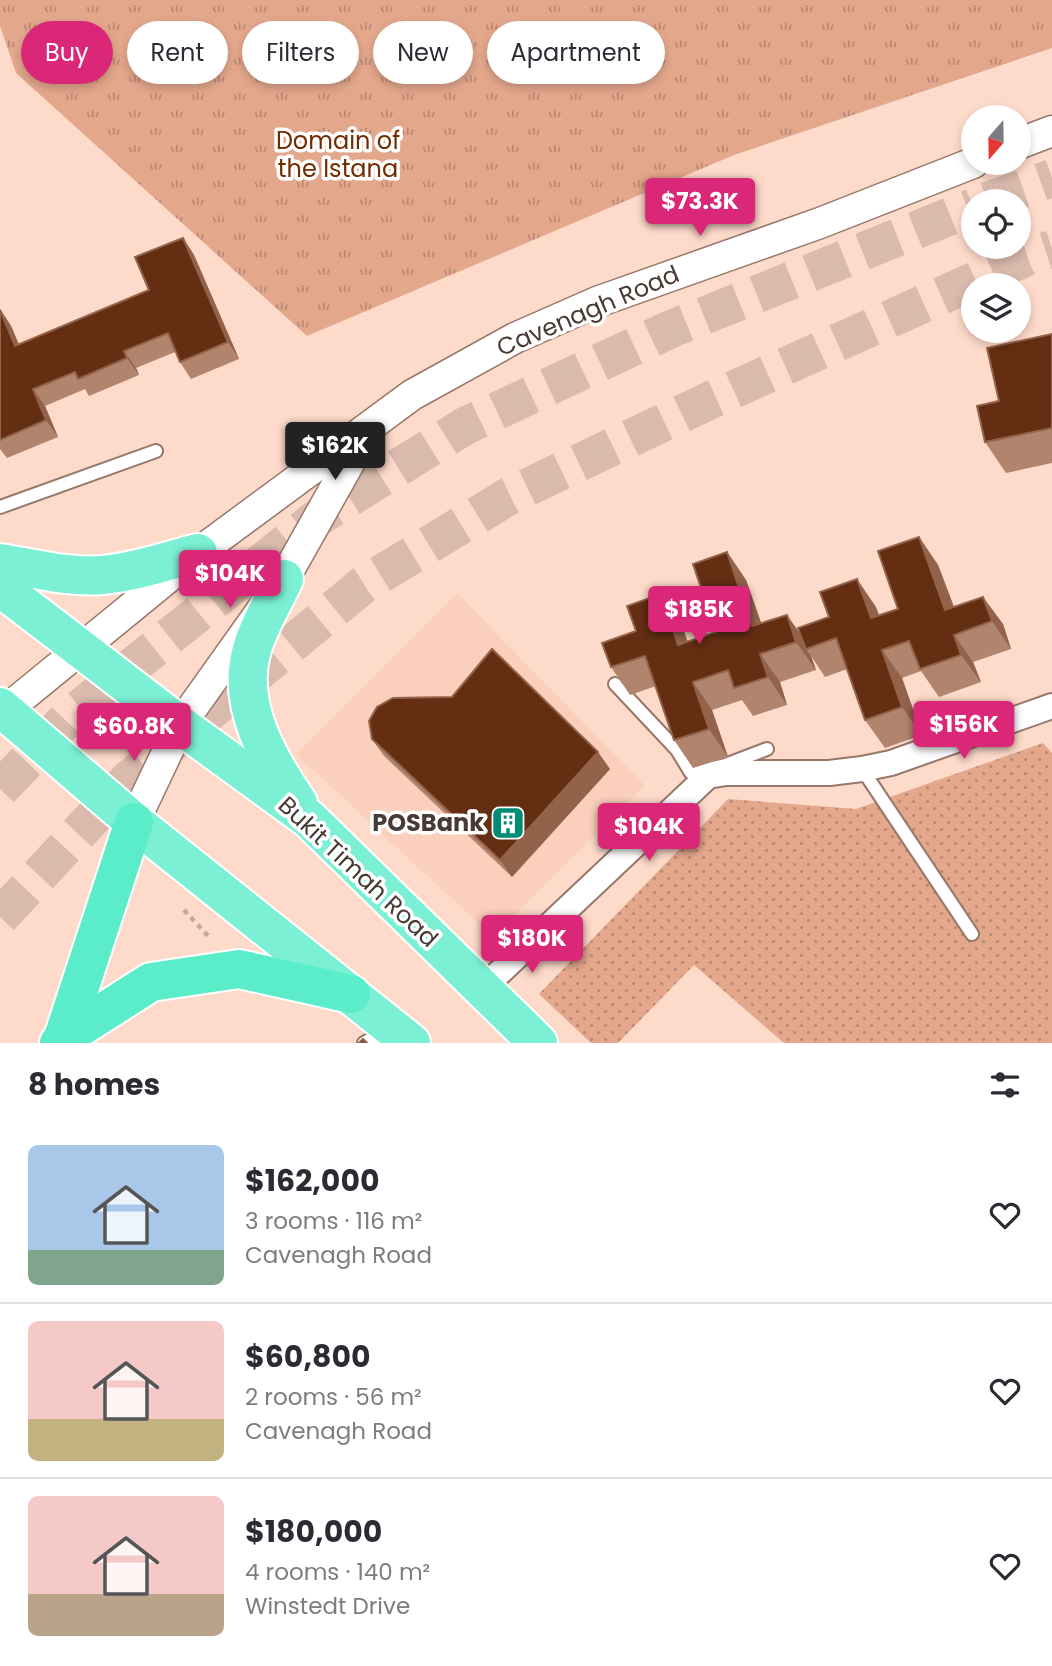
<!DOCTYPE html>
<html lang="en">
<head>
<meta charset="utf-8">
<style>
  :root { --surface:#fff; --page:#f7f7f7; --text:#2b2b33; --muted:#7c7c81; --line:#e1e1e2; --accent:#db2777 }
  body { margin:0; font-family:Poppins,sans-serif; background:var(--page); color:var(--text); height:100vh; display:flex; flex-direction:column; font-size:26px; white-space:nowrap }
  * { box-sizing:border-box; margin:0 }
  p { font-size:23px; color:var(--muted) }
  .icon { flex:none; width:38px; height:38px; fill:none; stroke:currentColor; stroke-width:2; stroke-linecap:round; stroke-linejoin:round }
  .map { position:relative; height:1043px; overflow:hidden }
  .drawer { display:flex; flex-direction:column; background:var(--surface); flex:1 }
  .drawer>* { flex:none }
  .top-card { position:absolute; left:21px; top:21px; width:700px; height:63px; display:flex; gap:14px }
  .needle { width:46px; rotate:200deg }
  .fabs { position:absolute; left:961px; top:105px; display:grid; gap:14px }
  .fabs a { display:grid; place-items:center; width:70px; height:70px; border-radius:50%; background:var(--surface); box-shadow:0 4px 10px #0003; font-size:35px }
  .price { position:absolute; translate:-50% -60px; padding:0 16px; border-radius:7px; background:var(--accent); color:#fff; font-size:23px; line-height:46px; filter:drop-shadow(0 2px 4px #0008) }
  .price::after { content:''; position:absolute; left:50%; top:42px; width:21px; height:16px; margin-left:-10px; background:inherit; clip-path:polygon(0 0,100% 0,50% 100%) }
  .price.selected { background:#222; color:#fff }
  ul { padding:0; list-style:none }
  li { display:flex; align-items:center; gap:21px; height:175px; padding:0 28px }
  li+li { border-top:2px solid var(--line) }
  li span { display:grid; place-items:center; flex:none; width:196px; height:140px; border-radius:10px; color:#555 }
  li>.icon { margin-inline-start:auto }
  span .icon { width:84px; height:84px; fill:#fffc; stroke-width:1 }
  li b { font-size:30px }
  h2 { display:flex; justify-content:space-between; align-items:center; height:84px; padding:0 28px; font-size:30px }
  .tag { padding:0 24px; border-radius:32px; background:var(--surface); box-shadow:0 4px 10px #0003; font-size:24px; line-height:63px }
  .tag.selected { background:var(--accent); color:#fff }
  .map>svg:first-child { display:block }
  .built { fill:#facfbb }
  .grass { fill:url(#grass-dots) }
  .park { fill:url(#park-tufts) }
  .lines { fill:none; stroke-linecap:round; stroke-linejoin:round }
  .motorway-tunnel { stroke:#d9baac; stroke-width:38; stroke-dasharray:38 19; stroke-linecap:butt }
  .service-casing { stroke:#977769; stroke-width:16 }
  .minor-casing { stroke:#977769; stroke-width:28 }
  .tertiary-casing { stroke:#977769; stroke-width:33 }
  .trunk-casing { stroke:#fff; stroke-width:42 }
  .motorway-casing { stroke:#fff; stroke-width:42 }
  .path { stroke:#c6a89b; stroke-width:4.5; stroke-dasharray:5 5; stroke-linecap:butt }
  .service { stroke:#fff; stroke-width:12 }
  .minor { stroke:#fff; stroke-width:24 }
  .tertiary { stroke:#fff; stroke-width:30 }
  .trunk { stroke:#7cf0d4; stroke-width:38 }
  .motorway { stroke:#5becc9; stroke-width:38 }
  .wall { fill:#b1846e }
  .shaded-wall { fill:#92624a }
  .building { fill:#642e13; stroke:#92624a; stroke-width:2 }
  .labels { text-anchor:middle; stroke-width:7; stroke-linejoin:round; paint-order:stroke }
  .park-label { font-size:24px; fill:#722c00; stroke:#fff }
  .street-label { font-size:24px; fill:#473933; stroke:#fff }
  .poi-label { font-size:24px; font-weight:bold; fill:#473933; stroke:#fff; text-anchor:end }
</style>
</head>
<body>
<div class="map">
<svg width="1052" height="1043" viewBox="0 0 1052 1043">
  <defs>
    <pattern id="grass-dots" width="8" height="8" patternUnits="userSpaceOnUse" patternTransform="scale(1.75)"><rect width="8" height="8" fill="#e3a78c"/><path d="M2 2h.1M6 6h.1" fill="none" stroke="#ba8973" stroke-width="1.8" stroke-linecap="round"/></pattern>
    <pattern id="park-tufts" width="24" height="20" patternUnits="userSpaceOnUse" patternTransform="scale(1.75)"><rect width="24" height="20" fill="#e3a78c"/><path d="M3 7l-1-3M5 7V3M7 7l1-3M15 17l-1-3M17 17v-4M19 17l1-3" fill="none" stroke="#ba8973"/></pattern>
  </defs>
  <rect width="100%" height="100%" fill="#fedaca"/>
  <!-- built -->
  <polygon class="built" points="457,593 645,786 493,937 296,754"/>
  <!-- grass -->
  <polygon class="grass" points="1043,743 1052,753 1052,1043 784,1043 694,965 618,1043 591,1043 539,994 728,799 856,809"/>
  <!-- park -->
  <polygon class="park" points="0,0 1052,0 1052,48 734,155 307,336 16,73 0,26"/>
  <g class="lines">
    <!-- motorway-tunnel -->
    <g class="motorway-tunnel">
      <polyline points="987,201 1052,178"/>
      <polyline points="0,789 68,718 317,518 465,426 671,329 973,207"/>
      <polyline points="0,917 129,779 363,585 509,496 715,398 1027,257 1052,249"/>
    </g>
    <defs>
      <g id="service">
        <polyline points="0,507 156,451"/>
        <polyline points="615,684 677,750 691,773 725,765 767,749"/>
        <polyline points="862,769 972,934"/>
        <polyline points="364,1043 385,1031"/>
      </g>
      <polyline id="minor" points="483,988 708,776 726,773 829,773 862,769 891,763 1052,706"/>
      <g id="tertiary">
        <polyline points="1018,144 1052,131"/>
        <polyline points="0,715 198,553 412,395 515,338 597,302 820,223 973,163"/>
        <polyline points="134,822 180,725 284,579 366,433"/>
      </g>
      <g id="trunk">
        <path d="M0,563c33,5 68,15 102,12 33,-3 65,-14 96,-22"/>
        <path d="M284,579c-11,24 -27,49 -33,74 -14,53 18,108 47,150"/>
        <polyline points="0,587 180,725 309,819 538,1043"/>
        <polyline points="0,707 134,822 411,1043"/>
      </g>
      <g id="motorway">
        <polyline points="63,1038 134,822"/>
        <polyline points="59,1043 63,1038 151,982 239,969 351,994"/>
      </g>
    </defs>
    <!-- service casing -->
    <use href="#service" class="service-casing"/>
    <!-- minor casing -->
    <use href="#minor" class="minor-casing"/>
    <!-- tertiary casing -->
    <use href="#tertiary" class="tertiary-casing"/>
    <!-- trunk casing -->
    <use href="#trunk" class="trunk-casing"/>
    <!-- motorway casing -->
    <use href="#motorway" class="motorway-casing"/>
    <!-- path -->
    <polyline class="path" points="184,910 211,939"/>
    <!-- service -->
    <use href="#service" class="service"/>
    <!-- minor -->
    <use href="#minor" class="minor"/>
    <!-- tertiary -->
    <use href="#tertiary" class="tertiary"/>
    <!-- trunk -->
    <use href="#trunk" class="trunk"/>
    <!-- motorway -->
    <use href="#motorway" class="motorway"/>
  </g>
  <!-- wall -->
  <g class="wall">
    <polygon points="183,238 194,255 239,359 191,379 180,362 175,352 136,368 139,375 89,396 85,389 45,406 58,437 7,458 0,449 0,309 11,326 19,345 149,290"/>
    <polygon points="1052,334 1052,463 1006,473 985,442 999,401"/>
    <polygon points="919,537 938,565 954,607 1003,624 1011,649 973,662 981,682 939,697 921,671 902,678 922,735 885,748 865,720 847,669 825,677 811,656 816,670 780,682 787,705 753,716 742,700 712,710 728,757 693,768 674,740 656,686 630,695 611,667 661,594 681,622 687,642 716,632 727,552 746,580 761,623 801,635 876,607 879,615 898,609"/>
    <polygon points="372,739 610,769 512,877 384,756"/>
  </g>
  <!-- shaded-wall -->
  <g class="shaded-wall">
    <polygon points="183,238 194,255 239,359 228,342"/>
    <polygon points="0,309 11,326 27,363 15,346"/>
    <polygon points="124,351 136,368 139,375 127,358"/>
    <polygon points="33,389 45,406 58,437 46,420"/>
    <polygon points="919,537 938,565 963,631 945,610"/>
    <polygon points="727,552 746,580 771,651 752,626"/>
    <polygon points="857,579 876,607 890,646 871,618"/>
    <polygon points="661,594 681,622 698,672 678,645"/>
    <polygon points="983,597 1003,624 1011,649 992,621"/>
    <polygon points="787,615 806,642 806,649 811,656 816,670 796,642"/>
    <polygon points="954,635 973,662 981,682 961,655"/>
    <polygon points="882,650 902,678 922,735 902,707"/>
    <polygon points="760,654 780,682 787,705 768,677"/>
    <polygon points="693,682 712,710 728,757 709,729"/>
    <polygon points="598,752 610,769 512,877 500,860"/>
  </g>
  <!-- building -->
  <g class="building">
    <polygon points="183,238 228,342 180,362 168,333 124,351 127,358 78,379 75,372 33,389 46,420 0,440 0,310 15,346 149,290 135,257"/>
    <polygon points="1052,334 1052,428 985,442 977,406 999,401 987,348"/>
    <polygon points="919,537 945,610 983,597 992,621 954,635 961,655 920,669 909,641 882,650 902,707 865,720 836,638 806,649 798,628 829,617 820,592 857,579 871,618 898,609 878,551"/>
    <polygon points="727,552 752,626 787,615 796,642 760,654 768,677 734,688 728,670 693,682 709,729 674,740 645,656 611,667 602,643 636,631 627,606 661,594 678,645 716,632 693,564"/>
    <polygon points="492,649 598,752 500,860 372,739 369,721 377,707 393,698 452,697"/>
    <polygon points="363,1039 367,1043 359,1043"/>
  </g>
  <!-- icons -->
  <defs>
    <symbol id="building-square" viewBox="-11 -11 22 22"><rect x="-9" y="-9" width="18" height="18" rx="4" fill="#008c73" stroke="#fff"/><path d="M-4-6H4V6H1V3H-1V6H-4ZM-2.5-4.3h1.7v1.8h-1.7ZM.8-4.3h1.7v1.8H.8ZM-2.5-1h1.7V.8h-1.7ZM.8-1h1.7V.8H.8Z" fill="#fff"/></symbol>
  </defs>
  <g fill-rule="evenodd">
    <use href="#building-square" x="489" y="804" width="38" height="38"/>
  </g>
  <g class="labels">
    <!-- park labels -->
    <g class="park-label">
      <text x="338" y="149">Domain of<tspan x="338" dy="28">the Istana</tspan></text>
    </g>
    <!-- street labels -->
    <g class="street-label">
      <text transform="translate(588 311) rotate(-23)" y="8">Cavenagh Road</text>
      <text transform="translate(358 872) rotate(43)" y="8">Bukit Timah Road</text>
    </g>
    <!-- poi labels -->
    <g class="poi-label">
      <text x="484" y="831">POSBank</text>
    </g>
  </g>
</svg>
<div class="fabs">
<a><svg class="needle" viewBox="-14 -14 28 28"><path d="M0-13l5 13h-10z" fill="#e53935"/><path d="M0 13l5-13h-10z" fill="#7c7c81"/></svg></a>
<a><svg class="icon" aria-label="locate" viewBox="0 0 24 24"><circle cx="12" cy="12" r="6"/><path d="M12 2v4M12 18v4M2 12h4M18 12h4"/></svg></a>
<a><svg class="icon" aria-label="layers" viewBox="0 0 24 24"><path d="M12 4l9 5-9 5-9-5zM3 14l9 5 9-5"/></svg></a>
</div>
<b class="price" style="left:700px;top:238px">$73.3K</b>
<b class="price selected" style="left:335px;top:482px">$162K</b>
<b class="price" style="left:230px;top:610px">$104K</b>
<b class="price" style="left:699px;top:646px">$185K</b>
<b class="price" style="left:964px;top:761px">$156K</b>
<b class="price" style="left:134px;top:763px">$60.8K</b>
<b class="price" style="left:649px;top:863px">$104K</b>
<b class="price" style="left:532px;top:975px">$180K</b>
<div class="top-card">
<a class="tag selected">Buy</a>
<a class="tag">Rent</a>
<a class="tag">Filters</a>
<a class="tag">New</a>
<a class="tag">Apartment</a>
</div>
</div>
<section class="drawer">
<h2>8 homes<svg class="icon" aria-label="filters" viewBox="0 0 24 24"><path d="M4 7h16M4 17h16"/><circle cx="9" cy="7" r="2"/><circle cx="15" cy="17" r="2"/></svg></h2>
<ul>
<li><span style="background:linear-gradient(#a9c7e8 75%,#7fa58c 0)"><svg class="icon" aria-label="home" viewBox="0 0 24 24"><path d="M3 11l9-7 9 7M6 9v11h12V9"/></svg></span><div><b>$162,000</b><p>3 rooms · 116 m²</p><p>Cavenagh Road</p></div><svg class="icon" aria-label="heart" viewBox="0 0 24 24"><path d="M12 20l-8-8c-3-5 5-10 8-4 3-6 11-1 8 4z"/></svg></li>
<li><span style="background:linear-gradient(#f6c9c9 70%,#c2b280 0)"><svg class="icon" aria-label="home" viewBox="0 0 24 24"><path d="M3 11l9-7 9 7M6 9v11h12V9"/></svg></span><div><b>$60,800</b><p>2 rooms · 56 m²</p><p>Cavenagh Road</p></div><svg class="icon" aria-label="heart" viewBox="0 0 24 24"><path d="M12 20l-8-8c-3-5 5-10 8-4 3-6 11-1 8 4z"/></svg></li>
<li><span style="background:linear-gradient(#f6c9c9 70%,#b9a48a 0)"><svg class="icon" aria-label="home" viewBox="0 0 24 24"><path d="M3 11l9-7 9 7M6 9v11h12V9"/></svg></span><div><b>$180,000</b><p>4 rooms · 140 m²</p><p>Winstedt Drive</p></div><svg class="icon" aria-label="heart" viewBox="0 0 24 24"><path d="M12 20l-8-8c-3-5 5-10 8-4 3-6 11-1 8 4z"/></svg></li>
</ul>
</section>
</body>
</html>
